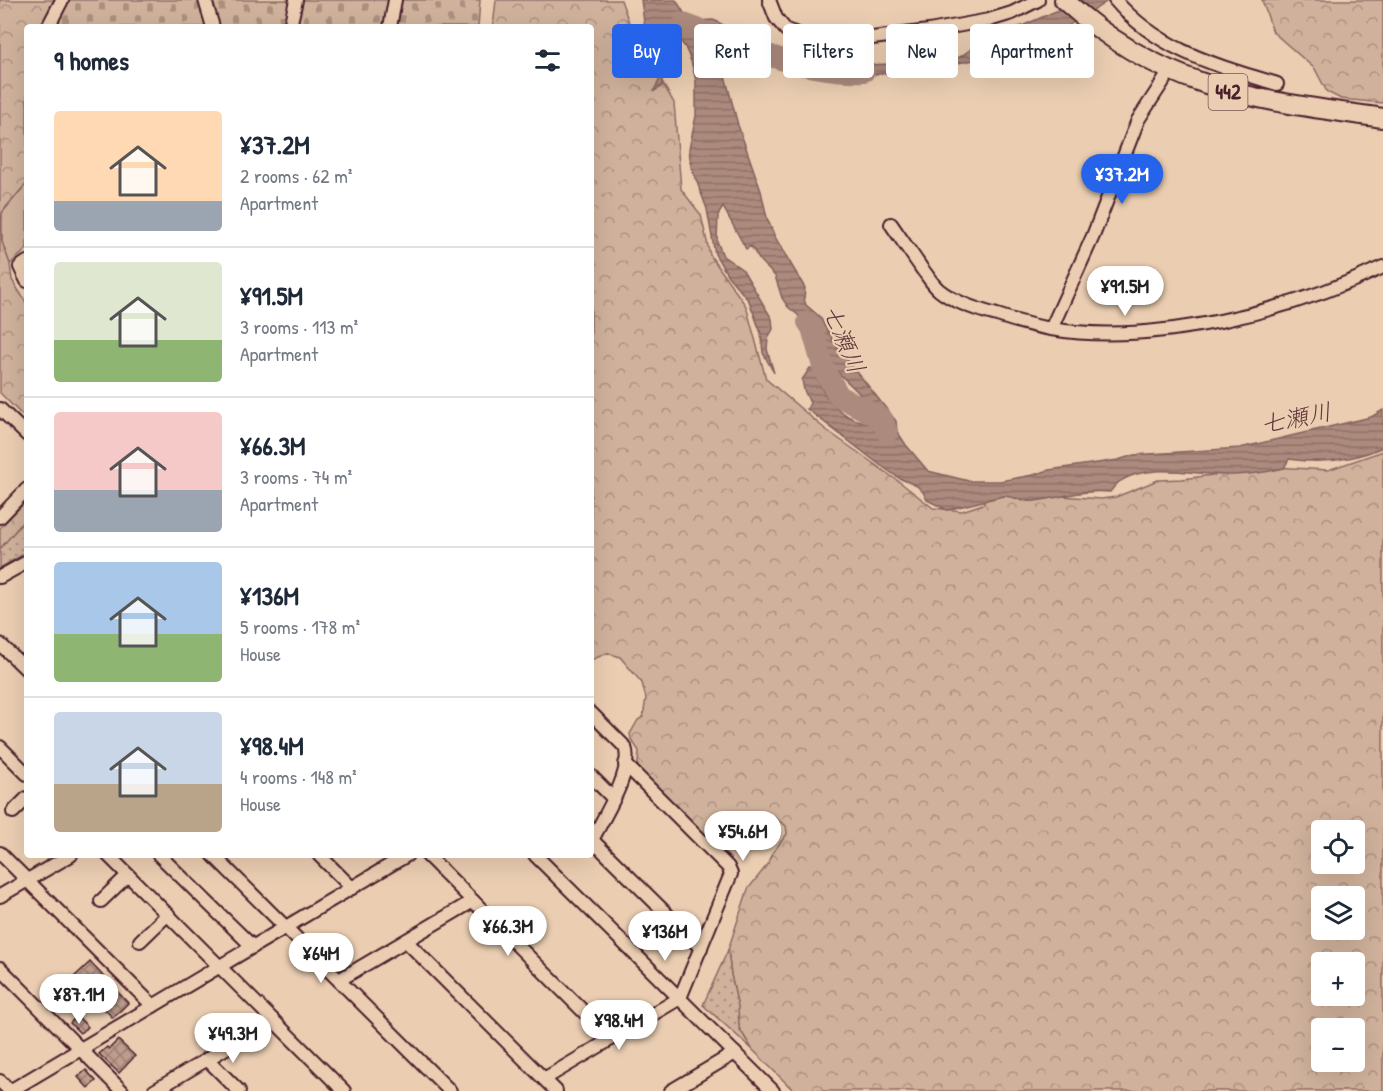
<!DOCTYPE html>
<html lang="en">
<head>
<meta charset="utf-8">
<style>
  :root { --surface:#fff; --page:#f2f2f3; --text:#1f2937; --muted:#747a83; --line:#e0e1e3; --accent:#2563eb }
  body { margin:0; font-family:"Patrick Hand","Klee One",sans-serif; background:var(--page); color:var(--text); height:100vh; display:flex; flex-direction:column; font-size:22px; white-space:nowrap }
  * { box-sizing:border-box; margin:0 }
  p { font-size:20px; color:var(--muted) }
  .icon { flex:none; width:33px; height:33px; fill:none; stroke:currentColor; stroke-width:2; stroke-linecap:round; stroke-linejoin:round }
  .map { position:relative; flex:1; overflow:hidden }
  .panel { position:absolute; left:24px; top:24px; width:570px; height:834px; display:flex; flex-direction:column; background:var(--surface); border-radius:6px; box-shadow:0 6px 24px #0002 }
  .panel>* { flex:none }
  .guide { position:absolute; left:612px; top:24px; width:570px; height:54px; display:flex; gap:12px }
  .buttons { position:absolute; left:1311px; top:820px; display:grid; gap:12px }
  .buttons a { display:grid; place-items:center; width:54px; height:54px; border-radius:6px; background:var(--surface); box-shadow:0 6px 24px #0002; font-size:30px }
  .price { position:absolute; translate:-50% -51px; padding:0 14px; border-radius:21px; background:#fff; color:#222; font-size:20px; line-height:39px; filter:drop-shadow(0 2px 3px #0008) }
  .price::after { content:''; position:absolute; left:50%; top:36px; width:18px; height:14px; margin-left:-9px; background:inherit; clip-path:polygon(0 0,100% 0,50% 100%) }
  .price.selected { background:var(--accent); color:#fff }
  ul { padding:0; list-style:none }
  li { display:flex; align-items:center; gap:18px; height:150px; padding:0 30px }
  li+li { border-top:2px solid var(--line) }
  li span { display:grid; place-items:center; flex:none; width:168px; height:120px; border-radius:6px; color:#555 }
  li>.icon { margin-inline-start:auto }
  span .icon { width:72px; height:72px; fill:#fffc; stroke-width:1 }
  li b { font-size:26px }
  h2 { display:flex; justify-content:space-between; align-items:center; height:72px; padding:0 30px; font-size:26px }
  .pill { padding:0 21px; border-radius:6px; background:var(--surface); box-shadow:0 6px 24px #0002; font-size:21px; line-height:54px }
  .pill.selected { background:var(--accent); color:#fff }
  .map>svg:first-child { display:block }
  .green { fill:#d0b29c; stroke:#8d6864; stroke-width:1.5 }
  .forest { fill:url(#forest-crowns); stroke:#8d6864; stroke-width:1.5; fill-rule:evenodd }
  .cemetery { fill:url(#cemetery-stones); stroke:#8d6864; stroke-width:1.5 }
  .park { fill:url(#park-dots); stroke:#8d6864; stroke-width:1.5 }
  .water { fill:url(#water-rules); stroke:#855f5c; stroke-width:1.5 }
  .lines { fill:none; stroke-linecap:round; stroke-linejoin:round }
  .river { stroke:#ac8a7d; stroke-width:22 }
  .building { fill:url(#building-cross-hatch); stroke:#4a1f2b; stroke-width:1.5 }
  .minor-casing { stroke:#4a1f2b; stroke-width:16 }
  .highway-casing { stroke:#4a1f2b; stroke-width:22 }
  .minor { stroke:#ebceb2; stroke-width:12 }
  .highway { stroke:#ebceb2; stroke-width:18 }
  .labels { text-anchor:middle; stroke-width:4.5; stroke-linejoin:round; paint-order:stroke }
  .shield { fill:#ebceb2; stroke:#7a5454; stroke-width:1.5 }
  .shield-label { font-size:21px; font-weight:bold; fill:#4a1f2b }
  .water-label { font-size:24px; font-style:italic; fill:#5e343b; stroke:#ebceb2 }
</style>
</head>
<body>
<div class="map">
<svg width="1383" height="1091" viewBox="0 0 1383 1091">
  <defs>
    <pattern id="forest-crowns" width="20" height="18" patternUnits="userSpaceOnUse" patternTransform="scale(1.5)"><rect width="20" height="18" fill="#d0b29c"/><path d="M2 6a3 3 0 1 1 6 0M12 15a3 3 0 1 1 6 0" fill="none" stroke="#ab907f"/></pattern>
    <pattern id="cemetery-stones" width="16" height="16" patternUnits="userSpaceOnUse" patternTransform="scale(1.5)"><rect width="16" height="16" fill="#d0b29c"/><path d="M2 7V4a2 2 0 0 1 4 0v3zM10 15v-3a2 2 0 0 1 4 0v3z" fill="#ab907f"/></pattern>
    <pattern id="park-dots" width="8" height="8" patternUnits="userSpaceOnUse" patternTransform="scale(1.5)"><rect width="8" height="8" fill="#d0b29c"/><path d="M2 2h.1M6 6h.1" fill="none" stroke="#ab907f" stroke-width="1.8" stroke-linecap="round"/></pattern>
    <pattern id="water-rules" width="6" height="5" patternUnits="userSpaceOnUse" patternTransform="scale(1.5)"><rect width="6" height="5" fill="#ac8a7d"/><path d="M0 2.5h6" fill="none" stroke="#8e7067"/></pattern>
    <pattern id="building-cross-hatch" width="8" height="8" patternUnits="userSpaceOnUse" patternTransform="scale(1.5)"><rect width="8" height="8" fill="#be9d8d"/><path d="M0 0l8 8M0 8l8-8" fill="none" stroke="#9c7f73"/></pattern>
  </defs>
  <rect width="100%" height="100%" fill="#ebceb2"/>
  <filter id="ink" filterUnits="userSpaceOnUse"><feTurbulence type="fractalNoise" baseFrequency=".0167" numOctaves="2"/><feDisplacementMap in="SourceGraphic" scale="12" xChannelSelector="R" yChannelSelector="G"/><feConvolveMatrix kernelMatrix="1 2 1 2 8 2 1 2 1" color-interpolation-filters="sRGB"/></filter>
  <g filter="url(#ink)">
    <!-- green -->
    <polygon class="green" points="27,183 27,249 10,264 2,242 2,213"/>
    <!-- forest -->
    <g class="forest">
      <polygon points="0,0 54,0 42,27 27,27 27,183 6,207 2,213 1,224 2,242 10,264 12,280 27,304 27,420 0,393"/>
      <path d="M496,0h125l10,28 43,75 7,86 20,26 9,40 36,51 20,73 59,50 76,54 32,25 29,3 21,-7 4,-6 10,-7 104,8 15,-2 42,-17 24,-1 92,-12 54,3 55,-19v640h-589l-42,-42 -13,-21 -1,-21 -7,-32 -3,-25 20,-61 20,-25 4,-11 15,-19 -1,-8 -17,-12 -18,1 -18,6 -8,5 -10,16 -11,-2 -67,-67 2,-22 -8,-12 -1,-5 8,-14 5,-3 3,-19 -4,-15 -22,-26 -12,-4 -17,7v-633h-98zM1322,831h32v33h-32zM1322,897h32v33h-32zM1322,963h32v33h-32zM1322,1029h32v33h-32z"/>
      <polygon points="1262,0 1383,0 1383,103 1341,99 1327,92 1315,69 1273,32"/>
      <polygon points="27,500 27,517 0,549 0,528"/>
    </g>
    <!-- cemetery -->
    <g class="cemetery">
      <polygon points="67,0 199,0 208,27 55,27"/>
      <polygon points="211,0 480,0 478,27 217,27"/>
    </g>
    <!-- park -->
    <g class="park">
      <polygon points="27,517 27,552 0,568 0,549"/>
      <polygon points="728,950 731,975 738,1007 739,1028 752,1049 703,1005"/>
    </g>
    <!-- water -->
    <path class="water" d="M641,0h35l10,16 6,5 21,-1 5,2 21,13 10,9 21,9 16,3h17l64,9 73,-3 20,-5 29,-21 33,-10 59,-26h28c-30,21 -66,41 -101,52 -36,10 -75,15 -112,20 -16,1 -34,6 -50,4 -10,-2 -14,-12 -23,-13 -18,-3 -37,3 -55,-2 -24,-6 -43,-42 -71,-30l26,37 15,57 23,66 6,27 8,19 30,51 -1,11 2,6 14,12 15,27 61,77 1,10 9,14 22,26 41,10h31l33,-6 16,-5 69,-10 16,-5 106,-7 131,-31 12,-7v37c-29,13 -62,17 -94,12l-5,9c-16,4 -33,6 -51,7 -35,1 -84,-14 -114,7 -5,3 -6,7 -9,10 -26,-3 -49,6 -75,9 -12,2 -20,-5 -32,-5l-56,14 -20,-10 -4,-8 -6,-6 -18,-8 -19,-13 -73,-56 3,-6 -6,-13 -2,-10 8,-12 6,2c3,24 25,49 49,52l4,-13 -10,-16 -33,-32 -15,-20 -13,-26 -10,-8 -6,-9 -7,-22 -15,-15 -9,-15 -5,3 -23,-42 -5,8 -1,26 6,15 20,14 29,49 1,10 -5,9 -1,11 7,24 -11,-20 -2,-20 -12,-32 -21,-25 -13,-22 -8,-45 -16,-43 -2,-17 7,-33v-35l-5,-20 -6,-14 -16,-21 -2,1 1,16h-6v43l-9,6 7,-13 -6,-27 -10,-30z"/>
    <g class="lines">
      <!-- river -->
      <g class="river">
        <path d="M684,24c57,21 118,50 180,47"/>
        <polyline points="808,322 812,328 824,370 839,396 882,419 887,432"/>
      </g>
    </g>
    <!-- building -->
    <g class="building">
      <polygon points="90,962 128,1003 113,1018 74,977"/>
      <polygon points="77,1016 88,1027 80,1033 70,1023"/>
      <polygon points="118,1040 135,1056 119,1073 99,1054 107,1047 109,1049"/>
      <polygon points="86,1070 96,1081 88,1088 78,1077"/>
    </g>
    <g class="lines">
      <defs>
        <g id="minor">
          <polyline points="205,0 213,27"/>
          <polyline points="769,0 776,18 786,30 815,40 840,42 929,31 989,20 1012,13 1038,0"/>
          <path d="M1115,0c44,51 101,65 162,84"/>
          <polyline points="48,27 62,0"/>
          <polyline points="290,27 296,0"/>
          <polyline points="390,27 395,0"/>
          <path d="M891,224c10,15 21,30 31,45 6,7 10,15 17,21 16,13 39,20 58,25 18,6 36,11 54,14 103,17 239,-18 332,-62"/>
          <polyline points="27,262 20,267 27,281"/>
          <polyline points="1051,329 1093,236 1138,120 1170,71"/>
          <polyline points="0,409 27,435"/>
          <polyline points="0,517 27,489"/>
          <polyline points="0,577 27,562"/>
          <polyline points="0,644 27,670"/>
          <path d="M591,713l34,34c9,24 -22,71 -33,93"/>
          <polyline points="0,747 27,774"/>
          <polyline points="591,776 613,798"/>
          <polyline points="13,812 27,798"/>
          <polyline points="591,839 701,948"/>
          <polyline points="0,853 153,1006"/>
          <polyline points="108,855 344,1091"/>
          <polyline points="159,855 253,947"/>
          <polyline points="213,855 450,1091"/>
          <polyline points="319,855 352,888"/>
          <polyline points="427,855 611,1039"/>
          <polyline points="535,855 773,1091"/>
          <polyline points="0,896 71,855"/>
          <polyline points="101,901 128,875"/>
          <polyline points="140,941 168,914"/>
          <polyline points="406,941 556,1091"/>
          <polyline points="0,968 122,1091"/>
          <polyline points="339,980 473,901"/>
          <polyline points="207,1059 239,1091"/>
          <polyline points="544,1079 680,998 731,874 728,867 625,764"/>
          <polyline points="0,1081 10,1091"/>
          <polyline points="10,1091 407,855"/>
          <polyline points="154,1091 273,1020"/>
          <polyline points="671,1091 735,1053"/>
        </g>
        <path id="highway" d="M1064,0c99,91 193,100 319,118"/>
      </defs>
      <!-- minor casing -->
      <use href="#minor" class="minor-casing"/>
      <!-- highway casing -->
      <use href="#highway" class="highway-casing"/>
      <!-- minor -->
      <use href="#minor" class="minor"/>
      <!-- highway -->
      <use href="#highway" class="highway"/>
    </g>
  </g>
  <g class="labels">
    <!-- shield labels -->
    <rect class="shield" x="1208.5" y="74" width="39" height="36" rx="4.5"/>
    <g class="shield-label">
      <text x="1228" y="99">442</text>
    </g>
    <!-- water labels -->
    <g class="water-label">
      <text transform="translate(844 339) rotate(67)" y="8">七瀬川</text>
      <text transform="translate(1296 418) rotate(-11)" y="8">七瀬川</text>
    </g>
  </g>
</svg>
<div class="buttons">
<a><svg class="icon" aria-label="locate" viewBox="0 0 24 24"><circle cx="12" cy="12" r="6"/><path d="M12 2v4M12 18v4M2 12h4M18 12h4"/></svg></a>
<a><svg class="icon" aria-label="layers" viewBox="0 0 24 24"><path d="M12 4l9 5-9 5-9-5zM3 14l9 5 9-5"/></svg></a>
<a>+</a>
<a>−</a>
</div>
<b class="price selected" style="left:1122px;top:205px">¥37.2M</b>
<b class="price" style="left:1125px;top:317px">¥91.5M</b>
<b class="price" style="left:743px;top:862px">¥54.6M</b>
<b class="price" style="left:508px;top:957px">¥66.3M</b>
<b class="price" style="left:665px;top:962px">¥136M</b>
<b class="price" style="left:321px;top:984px">¥64M</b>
<b class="price" style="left:79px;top:1025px">¥87.1M</b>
<b class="price" style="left:619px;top:1051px">¥98.4M</b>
<b class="price" style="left:233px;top:1064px">¥49.3M</b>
<div class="guide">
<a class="pill selected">Buy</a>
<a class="pill">Rent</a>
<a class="pill">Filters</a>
<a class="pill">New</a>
<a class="pill">Apartment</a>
</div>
<section class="panel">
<h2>9 homes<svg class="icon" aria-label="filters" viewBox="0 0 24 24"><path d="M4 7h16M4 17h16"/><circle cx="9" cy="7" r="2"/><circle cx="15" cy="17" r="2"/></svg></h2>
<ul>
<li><span style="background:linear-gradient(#ffd9b3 75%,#9aa5b1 0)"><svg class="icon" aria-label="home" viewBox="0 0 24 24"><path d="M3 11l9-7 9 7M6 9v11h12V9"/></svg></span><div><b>¥37.2M</b><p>2 rooms · 62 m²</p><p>Apartment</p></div></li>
<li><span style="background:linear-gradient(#dfe7d0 65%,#8fb573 0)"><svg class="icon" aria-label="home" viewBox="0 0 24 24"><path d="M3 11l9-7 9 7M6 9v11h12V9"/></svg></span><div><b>¥91.5M</b><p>3 rooms · 113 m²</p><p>Apartment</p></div></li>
<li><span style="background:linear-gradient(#f6c9c9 65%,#9aa5b1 0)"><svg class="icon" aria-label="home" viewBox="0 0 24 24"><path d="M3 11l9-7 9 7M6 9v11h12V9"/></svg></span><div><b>¥66.3M</b><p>3 rooms · 74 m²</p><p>Apartment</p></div></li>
<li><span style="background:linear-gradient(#a9c7e8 60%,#8fb573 0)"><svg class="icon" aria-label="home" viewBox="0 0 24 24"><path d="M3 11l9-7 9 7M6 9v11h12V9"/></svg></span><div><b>¥136M</b><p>5 rooms · 178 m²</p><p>House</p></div></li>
<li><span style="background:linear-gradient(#c9d6e8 60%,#b9a48a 0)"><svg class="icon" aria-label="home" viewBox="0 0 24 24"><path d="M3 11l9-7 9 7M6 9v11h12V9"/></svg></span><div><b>¥98.4M</b><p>4 rooms · 148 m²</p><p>House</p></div></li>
</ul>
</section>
</div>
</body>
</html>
